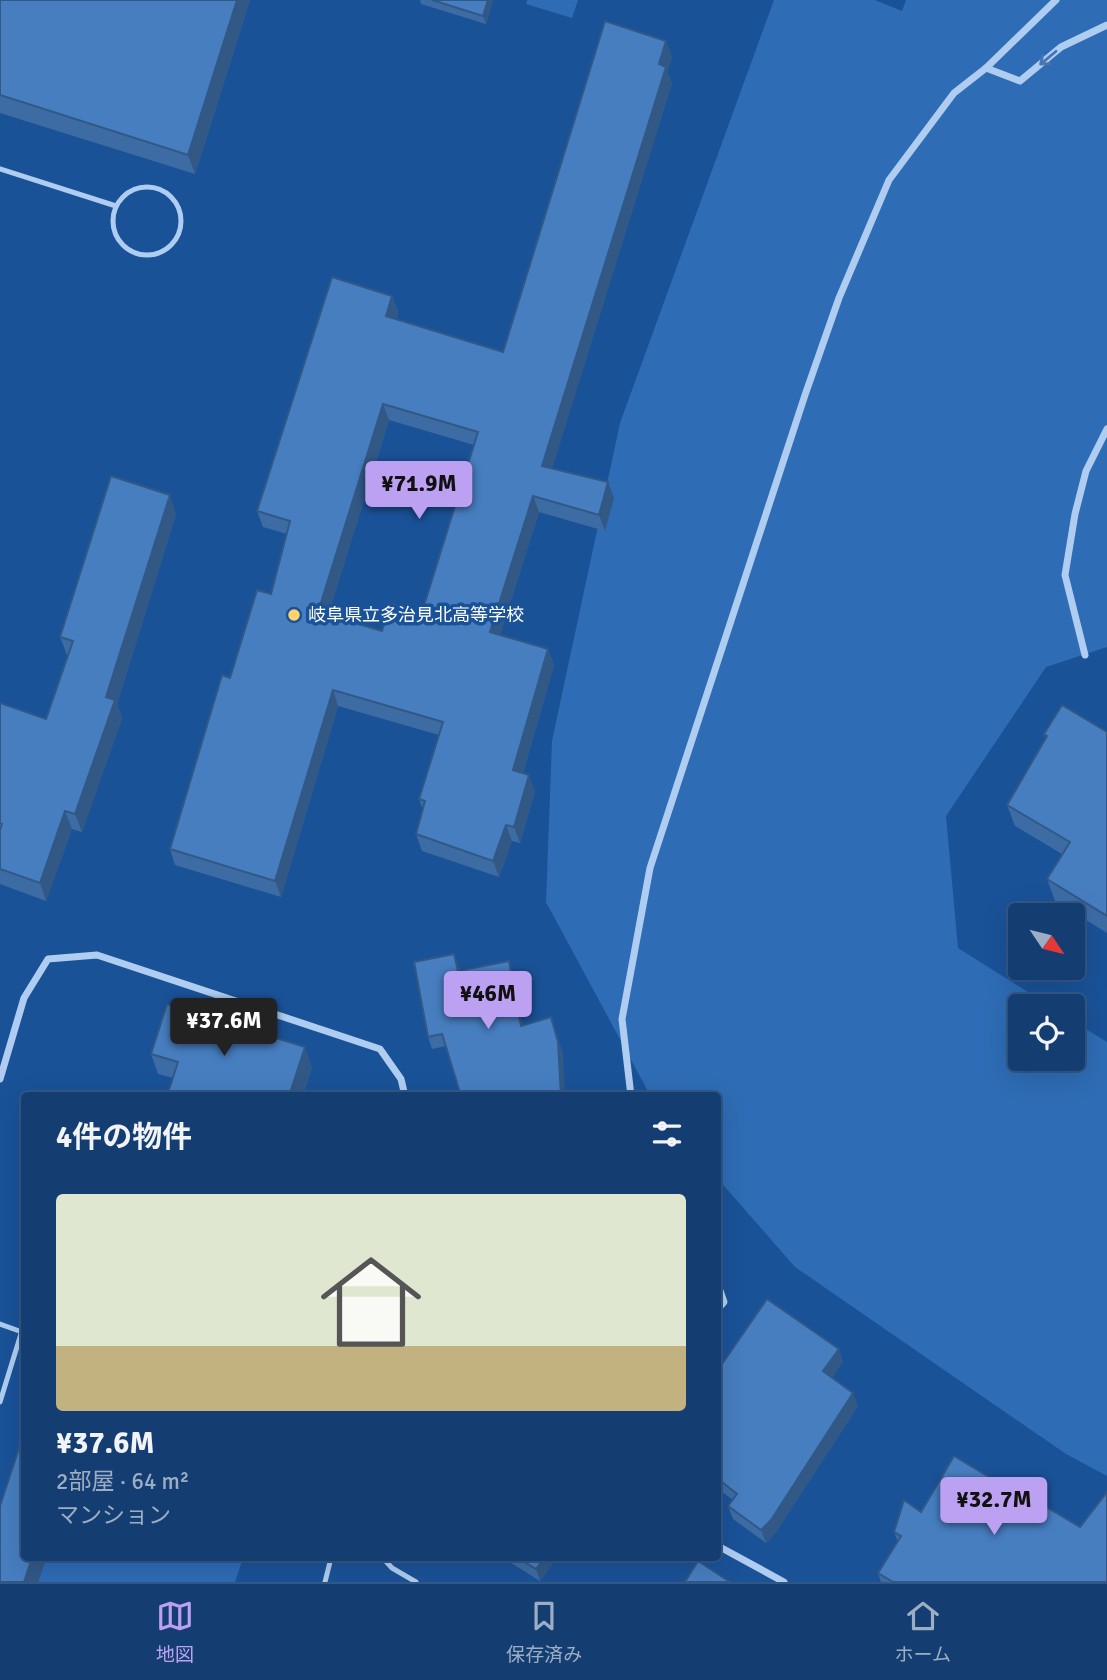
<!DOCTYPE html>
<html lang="ja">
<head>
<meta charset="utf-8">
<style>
  :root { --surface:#143e72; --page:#21497a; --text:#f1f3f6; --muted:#9daec4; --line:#335784; --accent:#bca0f2 }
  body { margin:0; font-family:Signika,"Noto Sans JP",sans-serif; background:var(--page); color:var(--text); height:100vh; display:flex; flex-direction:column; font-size:26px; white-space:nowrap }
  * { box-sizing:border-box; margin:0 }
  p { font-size:23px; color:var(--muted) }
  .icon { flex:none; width:38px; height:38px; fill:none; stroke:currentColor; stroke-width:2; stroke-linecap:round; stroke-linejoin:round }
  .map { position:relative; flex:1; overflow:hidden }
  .drawer { position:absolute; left:21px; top:1092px; width:700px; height:469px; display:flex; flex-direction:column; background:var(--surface); border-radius:7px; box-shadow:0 7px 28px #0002,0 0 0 2px var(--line) }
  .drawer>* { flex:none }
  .needle { width:46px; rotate:125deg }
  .controls { position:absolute; left:1008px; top:903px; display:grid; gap:14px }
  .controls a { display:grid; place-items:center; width:77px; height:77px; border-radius:7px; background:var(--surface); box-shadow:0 7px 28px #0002,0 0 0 2px var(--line); font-size:35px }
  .price { position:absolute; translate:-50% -60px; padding:0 16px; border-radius:7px; background:var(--accent); color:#111; font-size:23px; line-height:46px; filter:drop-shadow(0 2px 4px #0008) }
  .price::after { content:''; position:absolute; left:50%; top:42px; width:21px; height:16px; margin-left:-10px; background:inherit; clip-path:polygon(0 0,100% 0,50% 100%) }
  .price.current { background:#222; color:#fff }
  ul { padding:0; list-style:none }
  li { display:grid; align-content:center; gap:14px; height:371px; padding:0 35px }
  li span { display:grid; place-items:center; height:217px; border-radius:7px; color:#555 }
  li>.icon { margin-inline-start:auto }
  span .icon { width:126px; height:126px; fill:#fffc; stroke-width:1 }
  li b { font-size:30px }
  h2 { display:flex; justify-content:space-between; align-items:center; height:84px; padding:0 35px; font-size:30px }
  .tabs { display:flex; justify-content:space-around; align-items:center; height:98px; border-top:2px solid var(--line); background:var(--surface); font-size:19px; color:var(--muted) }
  .tabs a { display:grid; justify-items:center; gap:4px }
  .tabs .current { color:var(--accent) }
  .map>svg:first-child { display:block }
  .green { fill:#2e6cb5 }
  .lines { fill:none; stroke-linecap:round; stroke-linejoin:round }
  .service { stroke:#afcdf0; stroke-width:5 }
  .minor { stroke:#afcdf0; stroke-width:7 }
  .wall { fill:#3d6ca5; fill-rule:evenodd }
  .shaded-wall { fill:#325886 }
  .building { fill:#477ec0; stroke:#325886; stroke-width:2; fill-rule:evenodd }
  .oneway { stroke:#4777b2 }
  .poi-dot { fill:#ffd46e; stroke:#1a5298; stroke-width:2.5 }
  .labels { text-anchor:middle; stroke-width:7; stroke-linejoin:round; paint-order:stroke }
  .poi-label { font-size:18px; fill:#fff; stroke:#1a5298; text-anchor:start }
</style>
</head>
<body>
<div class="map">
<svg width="1107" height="1582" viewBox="0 0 1107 1582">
  <rect width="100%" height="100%" fill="#1a5298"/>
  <!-- green -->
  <g class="green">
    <polygon points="527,0 578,0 572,18 526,4"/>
    <polygon points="774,0 875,0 902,11 906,0 1107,0 1107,647 1046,667 946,816 958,948 1050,1006 1020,1006 1020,1059 1073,1059 1073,1021 1107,1042 1107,1476 1066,1454 795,1267 718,1179 718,1096 650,1095 546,902 552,741 620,423"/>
    <polygon points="46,1558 243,1558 235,1582 38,1582"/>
  </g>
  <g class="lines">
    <!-- service -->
    <g class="service">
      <polyline points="0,169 116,206"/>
      <circle cx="147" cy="221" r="34"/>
      <polyline points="0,1324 22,1332"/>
      <polyline points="0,1402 24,1324"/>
      <polyline points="383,1558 392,1568 416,1582"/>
      <polyline points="325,1582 331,1558"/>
    </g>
    <!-- minor -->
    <g class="minor">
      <polyline points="1056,0 986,68 1020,81 1061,47 1107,25"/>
      <polyline points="1085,655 1065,575 1075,514 1086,471 1107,429"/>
      <polyline points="0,1079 24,998 48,959 97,955 380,1049 401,1079 405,1096"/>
      <polyline points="631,1096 622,1019 650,868 805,395 839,298 889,180 954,93 986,68"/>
      <polyline points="718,1285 724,1302 718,1309"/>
      <polyline points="718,1546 784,1582"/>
    </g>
  </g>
  <!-- wall -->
  <g class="wall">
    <polygon points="0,0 250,0 195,174 0,113"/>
    <polygon points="420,0 493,0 486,24 421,4"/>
    <path d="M666,41l6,16 -5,15 5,11 -120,385 56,14 6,16 -9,33 -66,-19 -39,123 48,14 6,16 -31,108 12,18 -15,52 -8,-2 -13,36 -77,-26 -6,-17 7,-24 -4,-11 20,-64 -101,-29 -57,191 -106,-32 -5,-16 60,-171 41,-84 16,-60 -24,-7 -6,-16 135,-215 6,16 -2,7 107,33zM389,420l85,25 -52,167 -40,19 -54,-16z"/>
    <polygon points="176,514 117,704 122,718 82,832 72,829 46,901 0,884 0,703 46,719 68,656 67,655 60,637"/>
    <polygon points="1107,732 1107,933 1055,901 1047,879 1062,854 1015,826 1007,805 1046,738 1044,734"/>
    <polygon points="509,961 513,973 523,1026 555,1030 563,1054 446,1046 432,1049 428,1037 459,966 460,970"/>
    <polygon points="151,1054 312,1067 303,1096 167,1096 173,1078 158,1074"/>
    <polygon points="843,1361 832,1378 858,1406 776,1532 766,1543 733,1519 728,1506 733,1500 718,1489 718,1370"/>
    <polygon points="999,1483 1080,1527 1107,1582 881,1582 878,1573 898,1542 894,1532 921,1512"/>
    <polygon points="503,1558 557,1558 540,1581"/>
  </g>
  <!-- shaded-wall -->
  <g class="shaded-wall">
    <polygon points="237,0 250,0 195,174 188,155"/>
    <polygon points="488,0 493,0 486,24 483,16"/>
    <polygon points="666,41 672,57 667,72 672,83 548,482 542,466"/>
    <polygon points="392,296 398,312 392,332 386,316"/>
    <polygon points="383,404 389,420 324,628 318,612"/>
    <polygon points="608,482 614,498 605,531 599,515"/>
    <polygon points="170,495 176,514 117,704 122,718 82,832 75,814 106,697"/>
    <polygon points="533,496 539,512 496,648 490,632"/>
    <polygon points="548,649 554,665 519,787 513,770"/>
    <polygon points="333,690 338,706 281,897 275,881"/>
    <polygon points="529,775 535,791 520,843 514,827"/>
    <polygon points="65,811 72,829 46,901 40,883"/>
    <polygon points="506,825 512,841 499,877 493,861"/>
    <polygon points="509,961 513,973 526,1039 521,1026"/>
    <polygon points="551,1017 563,1054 565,1096 561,1096"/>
    <polygon points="305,1047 312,1067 303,1096 289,1096"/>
    <polygon points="839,1349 843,1361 828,1384 823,1371"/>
    <polygon points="853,1393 858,1406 776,1532 766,1543 761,1530"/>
    <polygon points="32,1558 46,1558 38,1582 24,1582"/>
    <polygon points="544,1558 557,1558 540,1581 536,1569"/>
  </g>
  <!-- building -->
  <g class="building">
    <polygon points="0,0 237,0 188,155 0,95"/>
    <polygon points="432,0 488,0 483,16"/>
    <path d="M605,21l61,20 -7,23 7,3 -124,399 66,16 -9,33 -66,-19 -43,136 58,17 -35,121 16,5 -15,52 -8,-2 -13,36 -77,-27 9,-33 -6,-2 24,-77 -110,-32 -58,191 -105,-32 52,-174 8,3 27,-88 14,4 19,-73 -33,-10 75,-234 60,19 -6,20 117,36zM383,404l95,28 -56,180 -32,-9 -8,28 -64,-19z"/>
    <polygon points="111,476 170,495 106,697 115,700 75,814 65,811 40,883 0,869 0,830 2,824 0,823 0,703 46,719 73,641 60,637"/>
    <polygon points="1062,705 1107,732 1107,916 1047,879 1070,842 1007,805 1047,736 1044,734"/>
    <polygon points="454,954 458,971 509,961 521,1026 551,1017 558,1042 561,1096 461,1096 442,1034 428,1037 414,962"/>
    <polygon points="167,1004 305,1047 289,1096 167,1096 178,1062 151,1054"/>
    <polygon points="767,1299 839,1349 823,1371 853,1393 771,1520 761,1530 728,1506 737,1494 718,1479 718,1370"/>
    <polygon points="24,1433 24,1558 32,1558 24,1582 0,1582 0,1506"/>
    <polygon points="954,1456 999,1483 1001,1480 1080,1527 1107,1492 1107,1582 893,1582 878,1573 901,1536 894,1532 904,1500 921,1512"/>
    <polygon points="518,1558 544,1558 536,1569"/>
    <polygon points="698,1561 730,1582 685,1582"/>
  </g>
  <!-- one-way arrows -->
  <defs><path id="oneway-shaft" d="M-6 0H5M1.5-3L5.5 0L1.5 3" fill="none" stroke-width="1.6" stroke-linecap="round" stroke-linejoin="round" transform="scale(1.75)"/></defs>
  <use class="oneway" href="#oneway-shaft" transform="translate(1048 58) rotate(140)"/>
  <!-- markers -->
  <circle class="poi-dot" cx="294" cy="615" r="7"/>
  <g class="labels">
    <!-- poi labels -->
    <g class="poi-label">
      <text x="308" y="621">岐阜県立多治見北高等学校</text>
    </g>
  </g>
</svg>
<div class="controls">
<a><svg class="needle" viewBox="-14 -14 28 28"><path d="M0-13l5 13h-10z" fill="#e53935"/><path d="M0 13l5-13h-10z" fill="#9daec4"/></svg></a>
<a><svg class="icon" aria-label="locate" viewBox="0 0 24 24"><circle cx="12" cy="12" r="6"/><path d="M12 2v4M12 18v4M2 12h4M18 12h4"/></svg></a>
</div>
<b class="price" style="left:419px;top:521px">¥71.9M</b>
<b class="price" style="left:488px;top:1031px">¥46M</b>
<b class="price current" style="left:224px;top:1058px">¥37.6M</b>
<b class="price" style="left:994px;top:1537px">¥32.7M</b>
<section class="drawer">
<h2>4件の物件<svg class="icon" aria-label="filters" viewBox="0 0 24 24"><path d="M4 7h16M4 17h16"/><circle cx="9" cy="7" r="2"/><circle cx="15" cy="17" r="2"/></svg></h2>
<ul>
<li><span style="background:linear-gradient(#dfe7d0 70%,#c2b280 0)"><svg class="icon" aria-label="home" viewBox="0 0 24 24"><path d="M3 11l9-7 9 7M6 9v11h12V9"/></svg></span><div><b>¥37.6M</b><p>2部屋 · 64 m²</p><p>マンション</p></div></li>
</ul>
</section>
</div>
<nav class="tabs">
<a class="current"><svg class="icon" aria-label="map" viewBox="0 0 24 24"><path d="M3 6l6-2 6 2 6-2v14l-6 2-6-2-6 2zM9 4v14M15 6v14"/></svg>地図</a>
<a><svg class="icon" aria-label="saved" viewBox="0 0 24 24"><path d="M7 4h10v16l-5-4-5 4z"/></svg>保存済み</a>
<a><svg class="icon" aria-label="home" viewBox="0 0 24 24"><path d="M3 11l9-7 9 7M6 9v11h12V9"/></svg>ホーム</a>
</nav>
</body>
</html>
